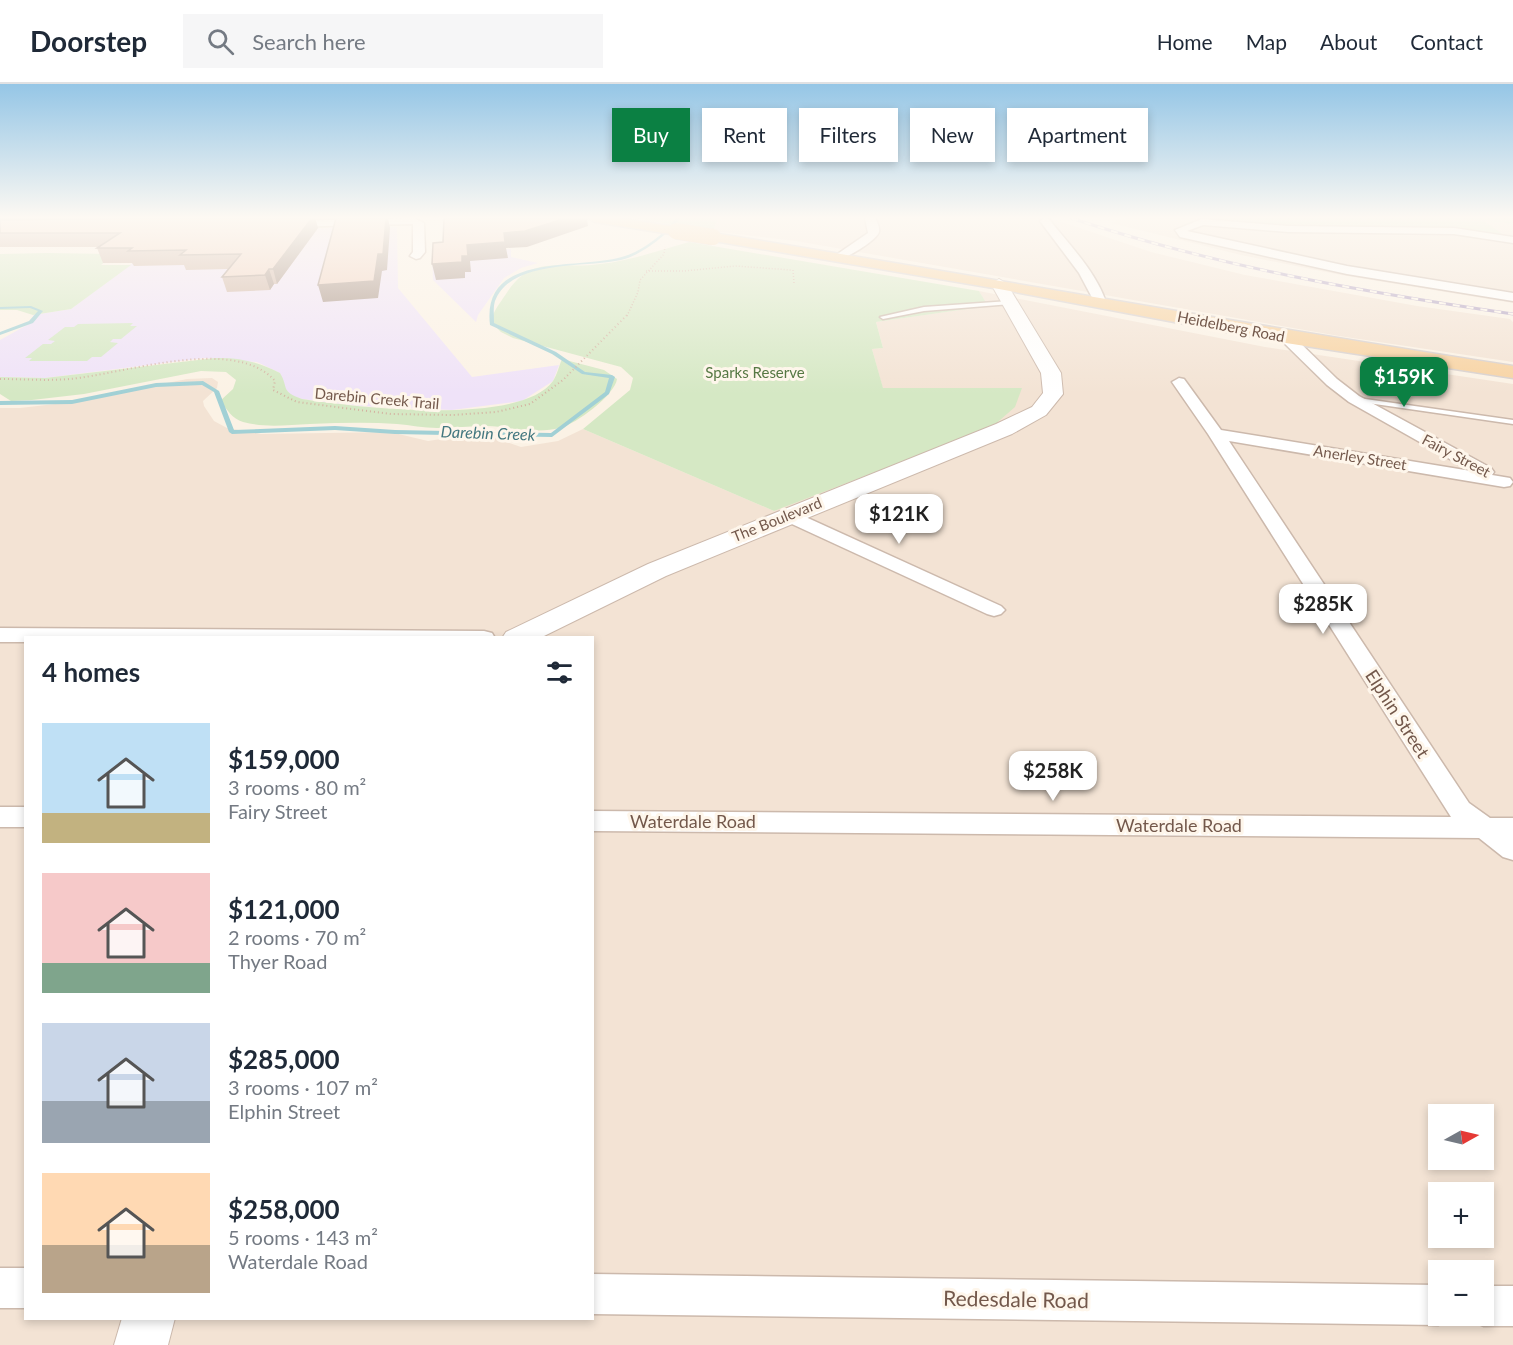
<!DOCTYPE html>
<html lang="en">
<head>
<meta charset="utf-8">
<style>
  :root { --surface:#fff; --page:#f6f6f7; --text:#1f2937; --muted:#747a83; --line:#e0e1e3; --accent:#0b8043 }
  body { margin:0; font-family:Lato,sans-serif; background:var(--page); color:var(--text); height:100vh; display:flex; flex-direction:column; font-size:22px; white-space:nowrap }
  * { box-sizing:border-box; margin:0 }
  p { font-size:20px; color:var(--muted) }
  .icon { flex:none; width:33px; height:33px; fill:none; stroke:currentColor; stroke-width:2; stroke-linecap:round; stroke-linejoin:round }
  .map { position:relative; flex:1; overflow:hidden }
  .drawer { position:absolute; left:24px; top:552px; width:570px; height:684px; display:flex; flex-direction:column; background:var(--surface); border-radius:0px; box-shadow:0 3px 9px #0003 }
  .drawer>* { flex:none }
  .hud { position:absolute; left:612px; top:24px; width:570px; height:54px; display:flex; gap:12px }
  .needle { width:39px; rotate:82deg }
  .buttons { position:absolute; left:1428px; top:1020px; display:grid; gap:12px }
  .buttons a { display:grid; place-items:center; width:66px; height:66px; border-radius:0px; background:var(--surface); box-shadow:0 3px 9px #0003; font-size:30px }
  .price { position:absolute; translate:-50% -51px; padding:0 14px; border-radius:12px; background:#fff; color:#222; font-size:20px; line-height:39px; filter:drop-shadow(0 2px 3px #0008) }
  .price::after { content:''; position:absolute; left:50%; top:36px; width:18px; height:14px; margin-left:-9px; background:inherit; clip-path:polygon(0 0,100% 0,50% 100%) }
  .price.on { background:var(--accent); color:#fff }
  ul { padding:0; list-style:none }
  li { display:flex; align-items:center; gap:18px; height:150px; padding:0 18px }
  li span { display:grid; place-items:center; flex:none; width:168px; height:120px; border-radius:0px; color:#555 }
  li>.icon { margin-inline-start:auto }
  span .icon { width:72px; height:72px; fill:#fffc; stroke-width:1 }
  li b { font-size:26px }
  h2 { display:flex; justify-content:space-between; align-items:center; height:72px; padding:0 18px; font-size:26px }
  .pill { padding:0 21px; border-radius:0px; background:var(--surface); box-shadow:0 3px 9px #0003; font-size:21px; line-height:54px }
  .pill.on { background:var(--accent); color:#fff }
  header { display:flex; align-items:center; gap:36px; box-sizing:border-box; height:84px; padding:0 30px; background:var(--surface); border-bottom:2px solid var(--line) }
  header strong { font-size:28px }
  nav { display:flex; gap:33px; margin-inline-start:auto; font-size:21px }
  .search { width:420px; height:54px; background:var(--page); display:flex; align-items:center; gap:15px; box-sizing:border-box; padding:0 21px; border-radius:0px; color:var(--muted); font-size:22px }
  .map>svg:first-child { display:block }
  .residential { fill:#f3e3d4; fill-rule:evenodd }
  .education { fill:#efe2f8 }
  .green { fill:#d5e8c4 }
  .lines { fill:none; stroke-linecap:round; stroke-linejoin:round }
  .stream { fill:#a1d0d5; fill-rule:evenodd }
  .service-casing { stroke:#ccb9ac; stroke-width:3 }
  .minor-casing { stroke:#ccb9ac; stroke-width:3 }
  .tertiary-casing { stroke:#ccb9ac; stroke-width:2 }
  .primary-casing { stroke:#d8d0cd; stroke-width:3 }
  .path-far1 { stroke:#d4b2a1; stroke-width:1.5; stroke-dasharray:1 2; stroke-linecap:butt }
  .path { stroke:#d4b2a1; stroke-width:2; stroke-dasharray:1 3; stroke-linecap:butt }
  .service { fill:#fff; fill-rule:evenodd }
  .minor { fill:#fff; fill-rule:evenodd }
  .tertiary { fill:#fff; fill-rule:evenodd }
  .primary { fill:#f7d2a1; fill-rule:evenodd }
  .rail-casing { stroke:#b4a4c4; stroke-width:3 }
  .rail { stroke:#fef6eb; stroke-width:2; stroke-dasharray:7; stroke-linecap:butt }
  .primary-bridge-casing { stroke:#d8d0cd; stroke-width:17; stroke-linecap:butt }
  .primary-bridge { stroke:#f7d2a1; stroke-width:16 }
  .wall { fill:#ceb2a3 }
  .shaded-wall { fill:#a79185 }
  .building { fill:#efcfbe; stroke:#a79185; stroke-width:1.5 }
  .labels { text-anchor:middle; stroke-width:6; stroke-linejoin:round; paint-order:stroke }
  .far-street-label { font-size:15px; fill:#73584b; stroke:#fef6eb }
  .far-park-label { font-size:15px; fill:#567844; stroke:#fef6eb }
  .far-water-label { font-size:16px; font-style:italic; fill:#43777f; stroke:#fef6eb }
  .street-label { font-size:18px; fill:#73584b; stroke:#fef6eb }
  .near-street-label { font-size:21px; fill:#73584b; stroke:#fef6eb }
</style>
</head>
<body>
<header>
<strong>Doorstep</strong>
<div class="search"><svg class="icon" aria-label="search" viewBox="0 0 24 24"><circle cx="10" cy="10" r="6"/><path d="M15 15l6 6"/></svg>Search here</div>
<nav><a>Home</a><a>Map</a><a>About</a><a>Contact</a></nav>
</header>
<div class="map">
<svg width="1513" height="1261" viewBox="0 0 1513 1261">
  <rect width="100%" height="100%" fill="#fbf2e5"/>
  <!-- residential -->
  <g class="residential">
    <polygon points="718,134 1050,134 1151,168 1245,191 1417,222 1510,235 1513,238 1513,278 1339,252 796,157 713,147"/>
    <polygon points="1126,134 1218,134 1264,141 1448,145 1503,151 1480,135 1513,140 1513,219 1341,191 1241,171 1111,139"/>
    <path d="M979,207l286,56 248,37v961h-1513v-937h20l52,-6 115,-23 25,-1 6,4 -1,6 -14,13 1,5 10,15 13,7 34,6 129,-2 38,9 46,-7h10l37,13 37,-6 25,-12 191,82 248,-123 -139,1 -11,-40 11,-1 -7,-26 111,-16zM26,554h566v680h-566zM1438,1030h46v46h-46zM1438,1108h46v46h-46zM1438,1186h46v46h-46z"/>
  </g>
  <!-- education -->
  <g class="education">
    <polygon points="397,143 398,204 472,293 559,281 553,297 522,317 452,326 361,322 302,315 292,312 284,304 280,289 257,278 204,274 45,294 0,293 0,256 29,240 34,235 33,231 71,225 175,147"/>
    <polygon points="511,165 511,173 538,179 521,184 504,194 478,231 476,238 433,196 432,170"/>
  </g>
  <!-- green -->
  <g class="green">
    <polygon points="633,134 718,134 713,147"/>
    <polygon points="1216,134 1513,134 1513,140 1483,136 1505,152 1448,145 1264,141"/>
    <path d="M689,158l290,49 9,15 -112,16 7,26 -11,1 11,39h139l-7,19 -23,20 -218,84 -191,-82 47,-39 3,-12 -12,-11 -108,-29 -12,-6 -10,-10c2,-11 9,-19 15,-28 26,-41 54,-24 94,-30 30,-3 60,-14 89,-22z"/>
    <polygon points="47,169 114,170 101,181 131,181 71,225 33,231 17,226 0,226 0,170"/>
    <polygon points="133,239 130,242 137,242 121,255 113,255 110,258 118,259 101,273 92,273 87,277 29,277 32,274 25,274 43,260 51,260 55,257 48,256 65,243 74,243 78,240"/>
    <path d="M215,274c25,-1 43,4 65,15 9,15 0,18 22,26 51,8 218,28 251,-18 4,-6 6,-15 9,-22l42,11 13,9c-2,16 -41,45 -57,49 -23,6 -49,-1 -73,-2 -16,0 -33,2 -50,2 -13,0 -27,-3 -40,-4 -29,-2 -58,-1 -87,0 -23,1 -45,4 -67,-2 -11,-3 -16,-13 -23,-21l13,-12 3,-9 -10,-8 -25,-1 -117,23 -52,6 -21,1 -11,-7v-17l45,1z"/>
  </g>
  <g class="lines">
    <!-- stream -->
    <g class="stream">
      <path d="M676,134h4c-11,16 -40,38 -59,42 -36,8 -110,-1 -126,41 -2,6 -1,15 -1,22l62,29 29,20 27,3 3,2 -6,17 -57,43 -157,-3 -60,-4 -103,4 -3,-2 -15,-40 -12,-7 -46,2 -84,17 -72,1v-4l72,-1 84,-17 47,-2 16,10 15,39 101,-4 60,4 156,3 54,-41 4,-14 -27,-4 -30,-20 -62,-29c-9,-75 91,-54 135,-69 17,-5 41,-23 51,-38z"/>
      <polygon points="31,222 43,227 33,239 0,251 0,248 29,237 38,227 30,224 0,225 0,223"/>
    </g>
    <defs>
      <g id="service">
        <polygon points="1009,217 1011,218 1011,220 924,227 883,235 880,233 924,223"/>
        <polygon points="1351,313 1513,336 1513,340 1354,317 1350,315"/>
      </g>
      <g id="minor">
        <polygon points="414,134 424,139 425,168 420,174 416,175 410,172 413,168 413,140 284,143 279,140 284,137"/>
        <path d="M865,134h10c2,4 5,9 4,14 -2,8 -35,29 -43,27v-4l32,-22z"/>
        <path d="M1045,134l4,1c20,26 46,51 57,83l-2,3 -4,1 -4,-1 -17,-32 -39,-52z"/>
        <polygon points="1202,135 1288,142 1454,144 1513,153 1513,159 1454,150 1288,148 1203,141 1187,147 1347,182 1513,209 1513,217 1347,190 1180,153 1175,146"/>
        <polygon points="1286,249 1291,250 1337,295 1359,312 1491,384 1494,388 1492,391 1510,394 1513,398 1510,402 1504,403 1229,357 1469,719 1490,734 1513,734 1513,776 1503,773 1479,754 592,747 592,727 1451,733 1208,350 1172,298 1179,294 1184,295 1221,346 1471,387 1349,318 1327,301 1281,256 1279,253"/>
        <polygon points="788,425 1001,522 1005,526 1001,530 994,532 987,530 781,435 779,431 781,427"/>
        <polygon points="0,544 484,547 492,549 495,554 26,554 26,558 0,558"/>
        <rect x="0" y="723" width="26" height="20"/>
        <rect x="0" y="1184" width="26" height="40"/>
        <polygon points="592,1190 1438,1201 1438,1232 1454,1232 1452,1235 1438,1241 592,1230"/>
        <polygon points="1484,1202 1513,1202 1513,1242 1484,1242 1470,1236 1468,1232 1484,1232"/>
      </g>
      <g id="tertiary">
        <polygon points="999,195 1007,200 1061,289 1063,310 1046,331 1012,350 666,492 540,554 502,554 506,548 648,480 996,340 1032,323 1043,309 1041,289 991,200"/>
        <polygon points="122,1234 175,1234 168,1261 114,1261"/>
      </g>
      <g id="primary">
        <polygon points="588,134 620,134 676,143 683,147 676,151 595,138"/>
        <path d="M713,149c267,43 533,92 800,133v12l-227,-35 -287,-54 -291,-49 -2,-3z"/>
      </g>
    </defs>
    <!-- service casing -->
    <use href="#service" class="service-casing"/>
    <!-- minor casing -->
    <use href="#minor" class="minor-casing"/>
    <!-- tertiary casing -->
    <use href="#tertiary" class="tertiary-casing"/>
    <!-- primary casing -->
    <use href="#primary" class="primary-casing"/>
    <!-- path-far1 -->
    <g class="path-far1">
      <polyline points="793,186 794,199"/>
      <polyline points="646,187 684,187 735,182 791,186"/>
      <polyline points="627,232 638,208 640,196 664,170 665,163"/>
    </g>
    <!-- path -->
    <path class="path" d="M0,295c23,0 46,2 70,0 53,-5 165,-44 205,2l-2,9 24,12 94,12 62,1 43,-3 34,-8 33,-24 64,-65"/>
    <!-- service -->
    <use href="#service" class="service"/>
    <!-- minor -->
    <use href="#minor" class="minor"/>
    <!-- tertiary -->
    <use href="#tertiary" class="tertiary"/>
    <!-- primary -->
    <use href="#primary" class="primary"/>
    <defs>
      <path id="rail" d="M1071,134c144,48 292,74 442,96"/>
    </defs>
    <!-- rail casing -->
    <use href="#rail" class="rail-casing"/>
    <!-- rail -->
    <use href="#rail" class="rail"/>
    <defs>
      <polyline id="primary-bridge" points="676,147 713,153"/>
    </defs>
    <!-- primary-bridge casing -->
    <use href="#primary-bridge" class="primary-bridge-casing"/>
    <!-- primary-bridge -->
    <use href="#primary-bridge" class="primary-bridge"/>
  </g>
  <!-- wall -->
  <polygon class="wall" points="0,134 315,134 318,144 277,200 274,200 270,206 227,208 222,193 228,185 186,186 184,181 134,182 132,179 103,179 97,164 99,163 0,163"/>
  <!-- shaded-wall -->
  <g class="shaded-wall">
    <polygon points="312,134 315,134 318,144 277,200 273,185"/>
    <polygon points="386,134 388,134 390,144 387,186 382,187 378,214 323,218 318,201 378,170"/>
    <polygon points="566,134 587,134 588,142 527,163 506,164 508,174 470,177 471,188 465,188 465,194 436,196 432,180 462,172 467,161 504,149"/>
    <polygon points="269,185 274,200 270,206 265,191"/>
  </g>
  <!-- building -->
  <g class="building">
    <polygon points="136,134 312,134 273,185 269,185 265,191 222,193 241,170 180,171 186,166 128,167 132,164 97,164 120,149 0,149 0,136"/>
    <polygon points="336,134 386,134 383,170 378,170 374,197 318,201"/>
    <polygon points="444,134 566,134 525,147 504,149 505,158 467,161 468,172 462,172 462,178 432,180 433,159 443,158"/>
  </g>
  <!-- sky -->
  <linearGradient id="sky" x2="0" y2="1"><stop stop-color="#95c6e6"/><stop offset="0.43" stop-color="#fdf9f3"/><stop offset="1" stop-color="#fdf9f3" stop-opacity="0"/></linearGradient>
  <rect width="1513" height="310" fill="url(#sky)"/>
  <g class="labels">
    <!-- far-street labels -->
    <g class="far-street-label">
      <text transform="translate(1231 243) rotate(11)" y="5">Heidelberg Road</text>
      <text transform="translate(377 315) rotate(5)" y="5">Darebin Creek Trail</text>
      <text transform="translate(1456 372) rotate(28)" y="5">Fairy Street</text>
      <text transform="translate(1360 374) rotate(9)" y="5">Anerley Street</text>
      <text transform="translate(777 436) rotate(-22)" y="5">The Boulevard</text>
    </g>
    <!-- far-park labels -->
    <g class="far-park-label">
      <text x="755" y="294">Sparks Reserve</text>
    </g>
    <!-- far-water labels -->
    <g class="far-water-label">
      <text transform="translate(488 349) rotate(2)" y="6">Darebin Creek</text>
    </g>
    <!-- street labels -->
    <g class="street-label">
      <text transform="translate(1397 630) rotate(57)" y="6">Elphin Street</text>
      <text x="693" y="744">Waterdale Road</text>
      <text x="1179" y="748">Waterdale Road</text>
    </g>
    <!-- near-street labels -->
    <g class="near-street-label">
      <text transform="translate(1016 1216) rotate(1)" y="7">Redesdale Road</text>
    </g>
  </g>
</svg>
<div class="buttons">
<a><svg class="needle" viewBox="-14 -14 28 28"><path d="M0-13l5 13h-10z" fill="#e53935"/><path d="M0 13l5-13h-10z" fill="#747a83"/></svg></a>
<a>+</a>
<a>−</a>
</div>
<b class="price on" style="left:1404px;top:324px">$159K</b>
<b class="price" style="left:899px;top:461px">$121K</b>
<b class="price" style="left:1323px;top:551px">$285K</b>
<b class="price" style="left:1053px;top:718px">$258K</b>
<div class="hud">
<a class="pill on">Buy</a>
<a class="pill">Rent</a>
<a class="pill">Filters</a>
<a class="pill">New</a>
<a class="pill">Apartment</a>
</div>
<section class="drawer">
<h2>4 homes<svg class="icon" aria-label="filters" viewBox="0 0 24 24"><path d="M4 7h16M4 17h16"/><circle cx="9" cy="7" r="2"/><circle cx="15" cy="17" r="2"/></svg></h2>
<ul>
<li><span style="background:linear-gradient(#bfe0f5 75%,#c2b280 0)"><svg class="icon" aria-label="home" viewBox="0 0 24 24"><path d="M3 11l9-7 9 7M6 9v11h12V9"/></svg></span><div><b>$159,000</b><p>3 rooms · 80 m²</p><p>Fairy Street</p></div></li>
<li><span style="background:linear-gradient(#f6c9c9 75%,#7fa58c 0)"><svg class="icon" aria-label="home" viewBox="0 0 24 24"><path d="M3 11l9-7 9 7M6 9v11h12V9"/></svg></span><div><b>$121,000</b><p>2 rooms · 70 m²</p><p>Thyer Road</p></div></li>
<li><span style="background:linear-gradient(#c9d6e8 65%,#9aa5b1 0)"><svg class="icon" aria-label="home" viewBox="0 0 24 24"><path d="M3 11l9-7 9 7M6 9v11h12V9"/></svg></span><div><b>$285,000</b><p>3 rooms · 107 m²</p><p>Elphin Street</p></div></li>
<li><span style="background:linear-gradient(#ffd9b3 60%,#b9a48a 0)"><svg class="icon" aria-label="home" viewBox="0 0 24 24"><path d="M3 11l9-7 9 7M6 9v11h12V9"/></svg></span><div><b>$258,000</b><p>5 rooms · 143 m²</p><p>Waterdale Road</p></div></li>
</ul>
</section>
</div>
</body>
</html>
